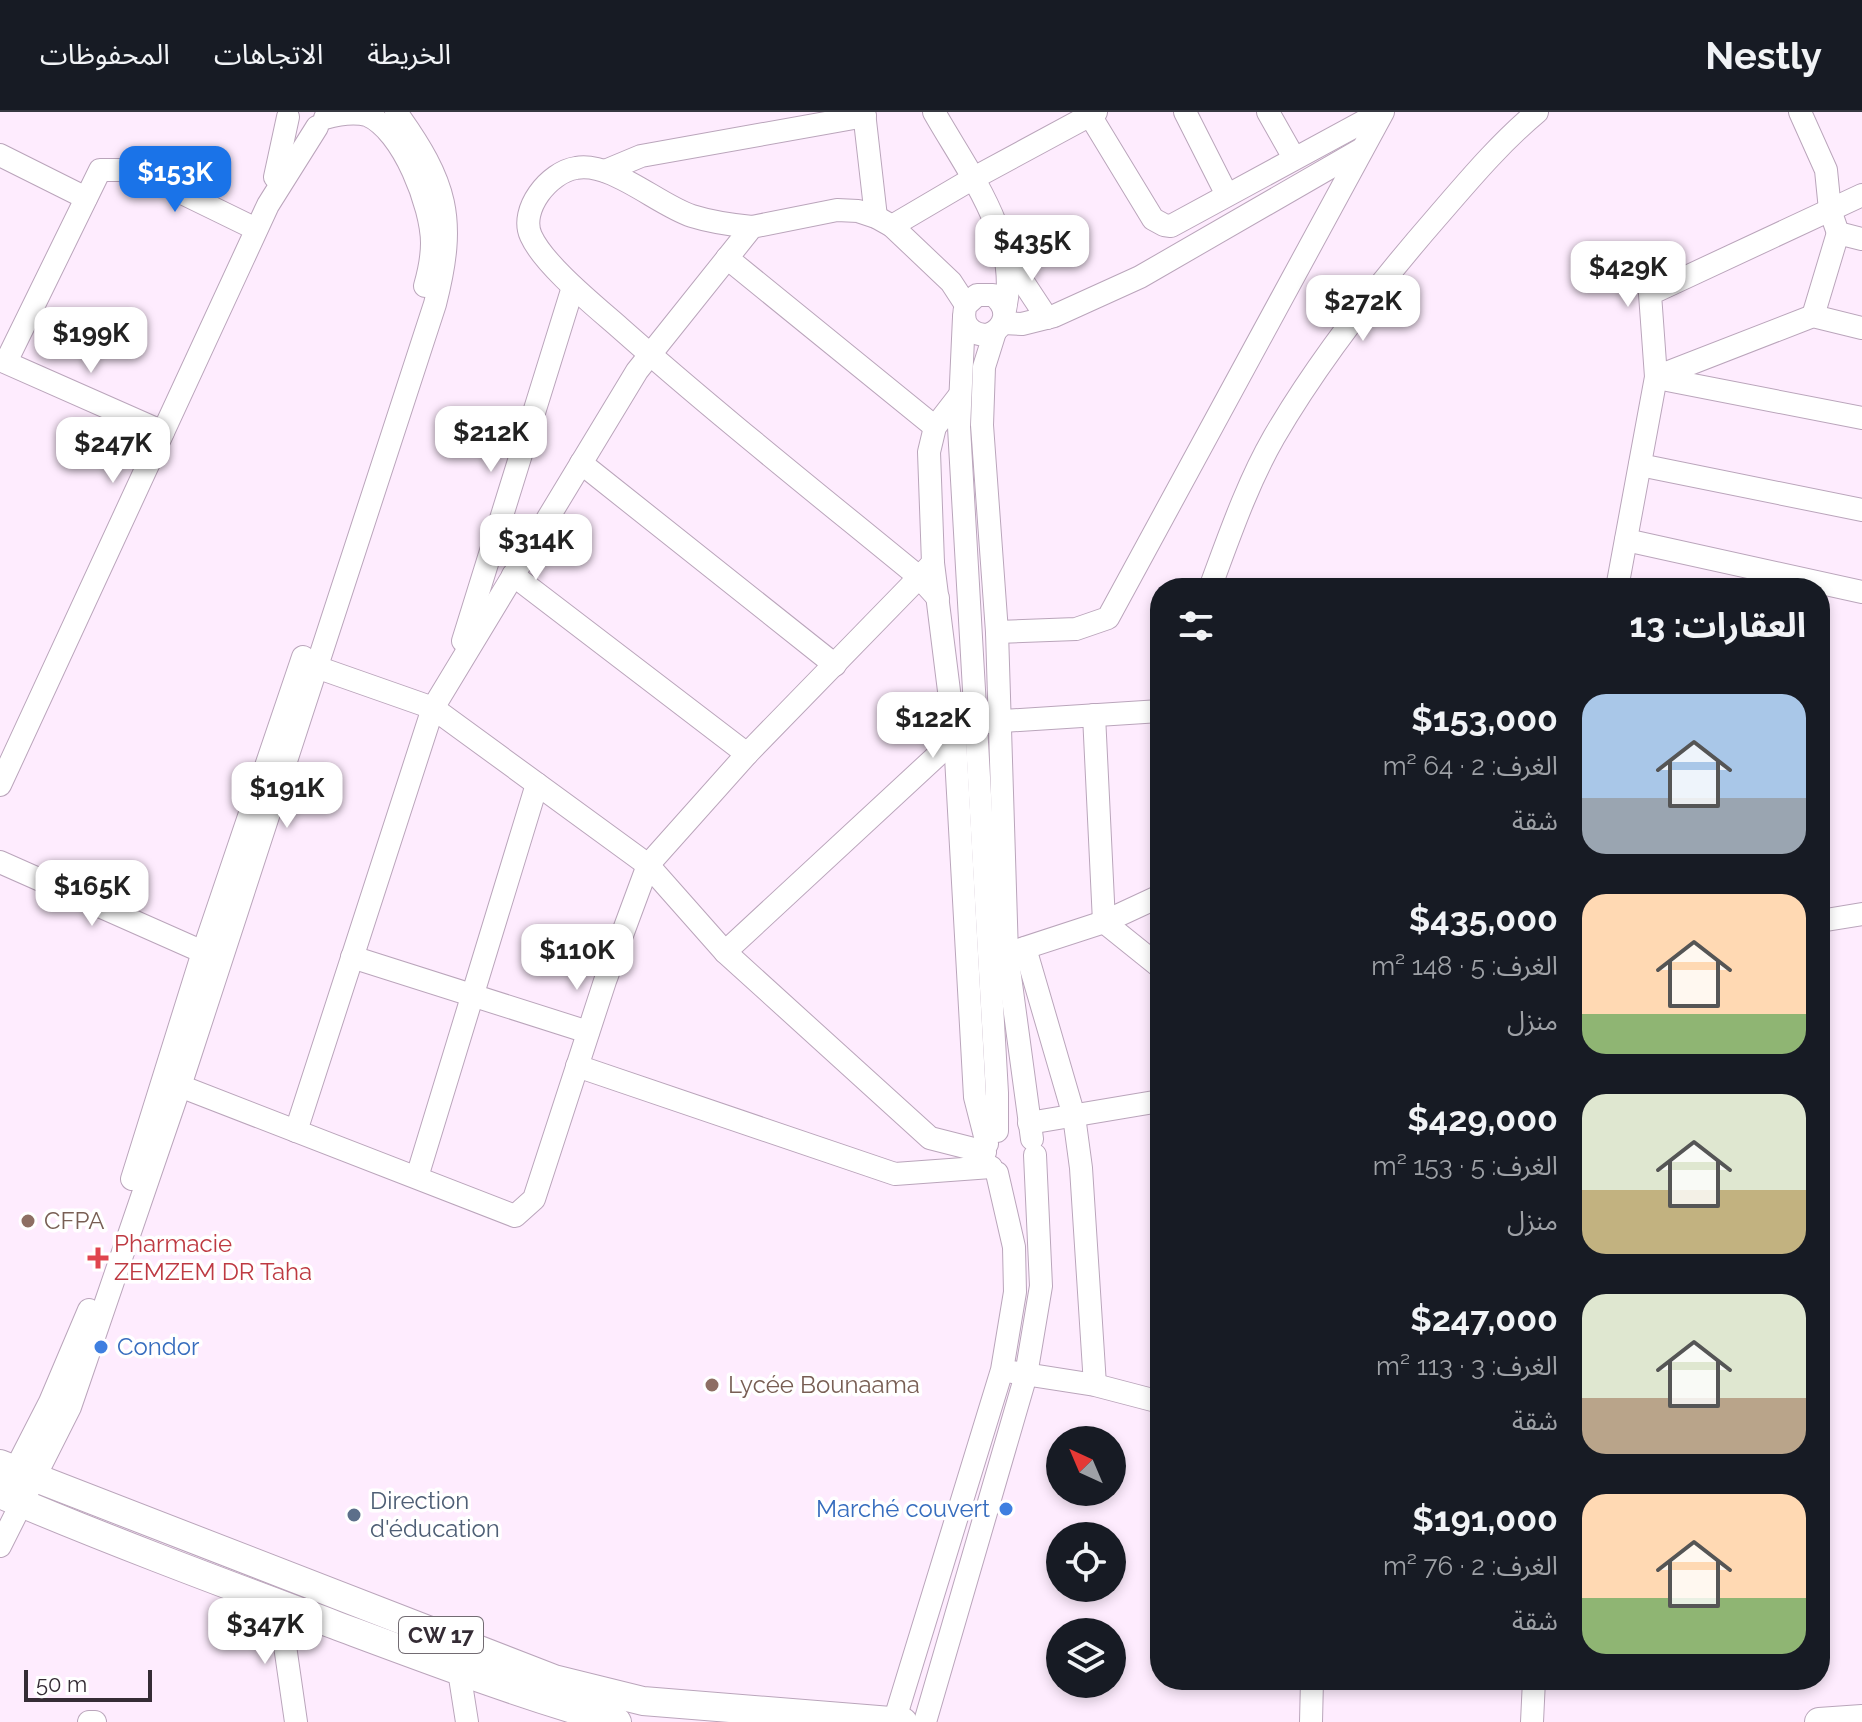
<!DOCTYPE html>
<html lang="ar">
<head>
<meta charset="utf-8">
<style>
  :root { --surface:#171b24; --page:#242831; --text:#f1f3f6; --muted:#9ea1a6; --line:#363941; --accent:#1a73e8 }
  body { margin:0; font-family:Raleway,"Noto Sans Arabic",sans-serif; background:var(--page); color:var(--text); direction:rtl; height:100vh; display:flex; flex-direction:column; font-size:30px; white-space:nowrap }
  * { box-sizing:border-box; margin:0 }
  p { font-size:26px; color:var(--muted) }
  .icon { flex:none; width:44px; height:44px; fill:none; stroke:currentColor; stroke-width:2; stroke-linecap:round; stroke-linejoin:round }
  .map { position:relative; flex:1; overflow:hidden; direction:ltr }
  .side { position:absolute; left:1150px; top:466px; width:680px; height:1112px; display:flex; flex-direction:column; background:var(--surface); border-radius:32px; box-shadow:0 4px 12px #0003; direction:rtl }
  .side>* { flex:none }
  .needle { width:52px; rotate:316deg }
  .tools { position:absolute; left:1046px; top:1314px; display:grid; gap:16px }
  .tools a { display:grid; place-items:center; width:80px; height:80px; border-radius:50%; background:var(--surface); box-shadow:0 4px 12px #0003; font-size:40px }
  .scale { position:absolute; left:24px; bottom:20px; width:128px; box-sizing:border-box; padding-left:8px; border:4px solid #352c35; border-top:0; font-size:22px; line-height:28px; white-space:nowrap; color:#352c35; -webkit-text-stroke:6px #fff; paint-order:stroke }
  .price { position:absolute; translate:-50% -68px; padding:0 18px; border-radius:16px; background:#fff; color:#222; font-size:26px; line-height:52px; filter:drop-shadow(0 2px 4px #0008) }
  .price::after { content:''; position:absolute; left:50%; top:48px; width:24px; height:18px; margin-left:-12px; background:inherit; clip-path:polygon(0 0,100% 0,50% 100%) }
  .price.selected { background:var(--accent); color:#fff }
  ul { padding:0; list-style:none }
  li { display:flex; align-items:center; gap:24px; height:200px; padding:0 24px }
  li span { display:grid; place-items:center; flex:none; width:224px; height:160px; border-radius:24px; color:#555 }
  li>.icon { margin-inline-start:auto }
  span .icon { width:96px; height:96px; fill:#fffc; stroke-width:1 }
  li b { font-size:34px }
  h2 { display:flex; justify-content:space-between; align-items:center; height:96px; padding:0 24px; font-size:34px }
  header { display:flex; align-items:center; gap:48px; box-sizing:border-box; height:112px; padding:0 40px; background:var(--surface); border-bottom:2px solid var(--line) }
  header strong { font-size:38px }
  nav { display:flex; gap:44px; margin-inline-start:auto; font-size:28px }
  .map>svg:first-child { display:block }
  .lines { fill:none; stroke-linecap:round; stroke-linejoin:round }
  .minor-casing { stroke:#baa5bb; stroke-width:24 }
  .major-casing { stroke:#baa5bb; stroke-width:30 }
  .minor { stroke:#fff; stroke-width:22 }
  .major { stroke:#fff; stroke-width:28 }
  .education-dot { fill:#8d6e63; stroke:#fff; stroke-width:3 }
  .health-dot { fill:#e0444e; stroke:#fff; stroke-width:3 }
  .shop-dot { fill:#3f7fe0; stroke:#fff; stroke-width:3 }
  .service-dot { fill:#5c6f8a; stroke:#fff; stroke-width:3 }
  .labels { text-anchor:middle; stroke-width:7; stroke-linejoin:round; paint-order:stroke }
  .shield { fill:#fff; stroke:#726b72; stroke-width:2 }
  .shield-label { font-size:22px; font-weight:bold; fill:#352c35 }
  .education-label { font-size:24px; fill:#785e54; stroke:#fff; text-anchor:start }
  .health-label { font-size:24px; fill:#be3a42; stroke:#fff; text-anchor:start }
  .shop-label { font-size:24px; fill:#366cbe; stroke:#fff; text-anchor:start }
  .service-label { font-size:24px; fill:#4e5e75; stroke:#fff; text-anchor:start }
</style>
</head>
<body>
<header>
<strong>Nestly</strong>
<nav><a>الخريطة</a><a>الاتجاهات</a><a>المحفوظات</a></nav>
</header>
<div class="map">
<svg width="1862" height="1610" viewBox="0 0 1862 1610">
  <rect width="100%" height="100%" fill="#feecfe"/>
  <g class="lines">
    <defs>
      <g id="minor">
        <polyline points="864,0 876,105"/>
        <path d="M934,0c34,60 87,127 71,198"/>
        <polyline points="1088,0 1153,107 1164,113 1171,114 1381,0"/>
        <polyline points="1185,0 1227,83"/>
        <polyline points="1268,0 1294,46"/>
        <polyline points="1800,0 1826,58 1830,98 1838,121 1862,127"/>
        <path d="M325,6c14,-4 28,-6 42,-3 36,15 65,92 65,128 0,15 -3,29 -7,43"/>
        <polyline points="0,43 86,86"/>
        <polyline points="605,59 641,44 865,4"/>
        <polyline points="275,65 288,5"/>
        <polyline points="892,114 972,67 1096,0"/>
        <path d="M752,115c-20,-2 -41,-5 -60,-11 -34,-11 -81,-55 -116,-48 -27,4 -57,42 -45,68 13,29 64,70 89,92 97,86 199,167 299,249l19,21"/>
        <polyline points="727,146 935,315"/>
        <polyline points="1008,147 1047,206"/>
        <polyline points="1813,204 1838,121"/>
        <polyline points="964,205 959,315 997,981 997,1019"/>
        <polyline points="1003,211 1022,212 1054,204 1140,165 1362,37"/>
        <polyline points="995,220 984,255 982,313 997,520 1007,842 1032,1027"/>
        <polyline points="0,248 163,320"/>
        <polyline points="6,250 100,58 135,58 256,117"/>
        <polyline points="1656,265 1813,204 1862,216"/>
        <polyline points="1657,266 1862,306"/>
        <polyline points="959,284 935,315 929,340 933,451 955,627 975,985 987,1032"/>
        <polyline points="581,351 835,553"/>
        <polyline points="1640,353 1862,398"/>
        <polyline points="1626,428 1862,480"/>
        <polyline points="513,463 747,642"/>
        <path d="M1210,476c19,-51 37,-104 64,-151 46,-79 103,-151 163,-220 32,-37 62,-73 100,-105"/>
        <polyline points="1617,476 1656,265 1650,182 1862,83"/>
        <polyline points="997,520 1076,517 1108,506 1383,0"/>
        <polyline points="463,529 573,175"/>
        <polyline points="302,550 433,596 648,753 725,840 930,1026 985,1040"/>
        <polyline points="1094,603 1104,810 1160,855"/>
        <polyline points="988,610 1160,599"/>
        <polyline points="0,673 268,93 317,15"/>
        <polyline points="0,750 203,840"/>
        <polyline points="1820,809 1862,802"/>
        <polyline points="1025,836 1074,1004 1081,1056 1095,1273"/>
        <polyline points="725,840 955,627"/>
        <polyline points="1012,840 1104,810 1160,784"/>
        <polyline points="352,845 588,920"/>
        <polyline points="577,954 895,1062 991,1055"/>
        <polyline points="167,969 515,1104 534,1087 605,869 648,753 747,642 933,451"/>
        <polyline points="1029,1011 1160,989"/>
        <path d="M296,1019l137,-423 204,-337 115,-144 85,-17 21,1 18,6 16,9 59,56 15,23c-6,18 4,30 22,30 19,-8 22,-27 5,-40h-16l-11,10"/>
        <polyline points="417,1065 537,672"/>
        <polyline points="132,1067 203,840 303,545"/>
        <polyline points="1012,1260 1095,1273 1160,1290"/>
        <polyline points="9,1370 50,1290 89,1198"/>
        <path d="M0,1434l70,-139 110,-321 255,-782c22,-86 12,-121 -39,-192"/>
        <polyline points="279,1492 296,1610"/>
        <polyline points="459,1559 467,1610"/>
        <polyline points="89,1610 95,1610"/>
        <polyline points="894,1610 1002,1258 1015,1180 1014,1135 997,1061"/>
        <polyline points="925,1610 1026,1263 1041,1174 1035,1043"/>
        <polyline points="1311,1610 1312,1568"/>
        <polyline points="1532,1610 1534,1568"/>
      </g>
      <g id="major">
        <polyline points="0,1352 554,1567 643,1589 903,1610"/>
        <path d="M0,1382c110,47 223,89 335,131 94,35 186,70 282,97"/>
        <polyline points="1819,1610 1862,1607"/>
      </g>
    </defs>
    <!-- minor casing -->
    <use href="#minor" class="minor-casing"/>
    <!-- major casing -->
    <use href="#major" class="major-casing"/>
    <!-- minor -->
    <use href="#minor" class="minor"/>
    <!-- major -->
    <use href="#major" class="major"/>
  </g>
  <!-- markers -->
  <g class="education-dot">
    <circle cx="28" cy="1109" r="8"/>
    <circle cx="712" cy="1273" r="8"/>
  </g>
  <path class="health-dot" d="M94 1134h8v8h8v8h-8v8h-8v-8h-8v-8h8z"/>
  <g class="shop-dot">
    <circle cx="101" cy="1235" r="8"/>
    <circle cx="1006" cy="1397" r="8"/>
  </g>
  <circle class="service-dot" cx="354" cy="1403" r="8"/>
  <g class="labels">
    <!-- shield labels -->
    <rect class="shield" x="399" y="1505" width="84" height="36" rx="6"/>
    <g class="shield-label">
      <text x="441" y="1531">CW 17</text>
    </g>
    <!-- education labels -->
    <g class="education-label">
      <text x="44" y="1117">CFPA</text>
      <text x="728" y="1281">Lycée Bounaama</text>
    </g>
    <!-- health labels -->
    <g class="health-label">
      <text x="114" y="1140">Pharmacie<tspan x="114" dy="28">ZEMZEM DR Taha</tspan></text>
    </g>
    <!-- shop labels -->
    <g class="shop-label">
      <text x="117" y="1243">Condor</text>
      <text x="990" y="1405" text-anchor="end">Marché couvert</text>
    </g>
    <!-- service labels -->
    <g class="service-label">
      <text x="370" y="1397">Direction<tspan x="370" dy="28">d'éducation</tspan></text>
    </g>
  </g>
</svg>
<div class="tools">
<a><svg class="needle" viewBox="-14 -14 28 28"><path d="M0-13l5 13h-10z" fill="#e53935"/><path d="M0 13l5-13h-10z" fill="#9ea1a6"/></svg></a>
<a><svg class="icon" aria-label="locate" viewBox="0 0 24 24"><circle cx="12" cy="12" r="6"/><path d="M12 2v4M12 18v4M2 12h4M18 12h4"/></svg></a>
<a><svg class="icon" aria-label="layers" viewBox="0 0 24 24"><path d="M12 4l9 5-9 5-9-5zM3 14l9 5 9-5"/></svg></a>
</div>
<div class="scale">50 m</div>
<b class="price selected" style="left:175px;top:102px">$153K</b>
<b class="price" style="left:1032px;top:171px">$435K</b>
<b class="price" style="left:1628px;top:197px">$429K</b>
<b class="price" style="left:1363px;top:231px">$272K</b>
<b class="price" style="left:91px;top:263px">$199K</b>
<b class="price" style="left:491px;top:362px">$212K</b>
<b class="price" style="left:113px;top:373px">$247K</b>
<b class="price" style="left:536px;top:470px">$314K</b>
<b class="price" style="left:933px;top:648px">$122K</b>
<b class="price" style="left:287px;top:718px">$191K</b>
<b class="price" style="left:92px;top:816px">$165K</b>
<b class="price" style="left:577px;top:880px">$110K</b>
<b class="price" style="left:265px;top:1554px">$347K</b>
<section class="side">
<h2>العقارات: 13<svg class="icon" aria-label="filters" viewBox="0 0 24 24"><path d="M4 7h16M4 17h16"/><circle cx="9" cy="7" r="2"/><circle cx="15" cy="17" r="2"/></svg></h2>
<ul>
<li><span style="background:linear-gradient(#a9c7e8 65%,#9aa5b1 0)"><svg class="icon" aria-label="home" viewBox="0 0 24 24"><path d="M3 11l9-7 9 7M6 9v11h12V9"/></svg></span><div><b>$153,000</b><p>الغرف: 2 · 64 m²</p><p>شقة</p></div></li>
<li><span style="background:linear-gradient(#ffd9b3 75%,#8fb573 0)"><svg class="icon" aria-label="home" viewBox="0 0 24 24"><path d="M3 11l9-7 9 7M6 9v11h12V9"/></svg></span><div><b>$435,000</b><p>الغرف: 5 · 148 m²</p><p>منزل</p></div></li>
<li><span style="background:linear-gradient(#dfe7d0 60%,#c2b280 0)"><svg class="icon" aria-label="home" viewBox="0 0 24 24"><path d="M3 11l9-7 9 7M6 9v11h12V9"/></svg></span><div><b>$429,000</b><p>الغرف: 5 · 153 m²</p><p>منزل</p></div></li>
<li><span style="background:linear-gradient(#dfe7d0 65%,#b9a48a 0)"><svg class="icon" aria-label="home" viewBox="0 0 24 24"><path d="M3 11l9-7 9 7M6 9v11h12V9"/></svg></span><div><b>$247,000</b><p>الغرف: 3 · 113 m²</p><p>شقة</p></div></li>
<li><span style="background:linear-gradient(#ffd9b3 65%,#8fb573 0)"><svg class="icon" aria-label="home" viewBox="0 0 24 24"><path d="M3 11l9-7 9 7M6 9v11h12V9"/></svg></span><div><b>$191,000</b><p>الغرف: 2 · 76 m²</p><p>شقة</p></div></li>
</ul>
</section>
</div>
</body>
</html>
